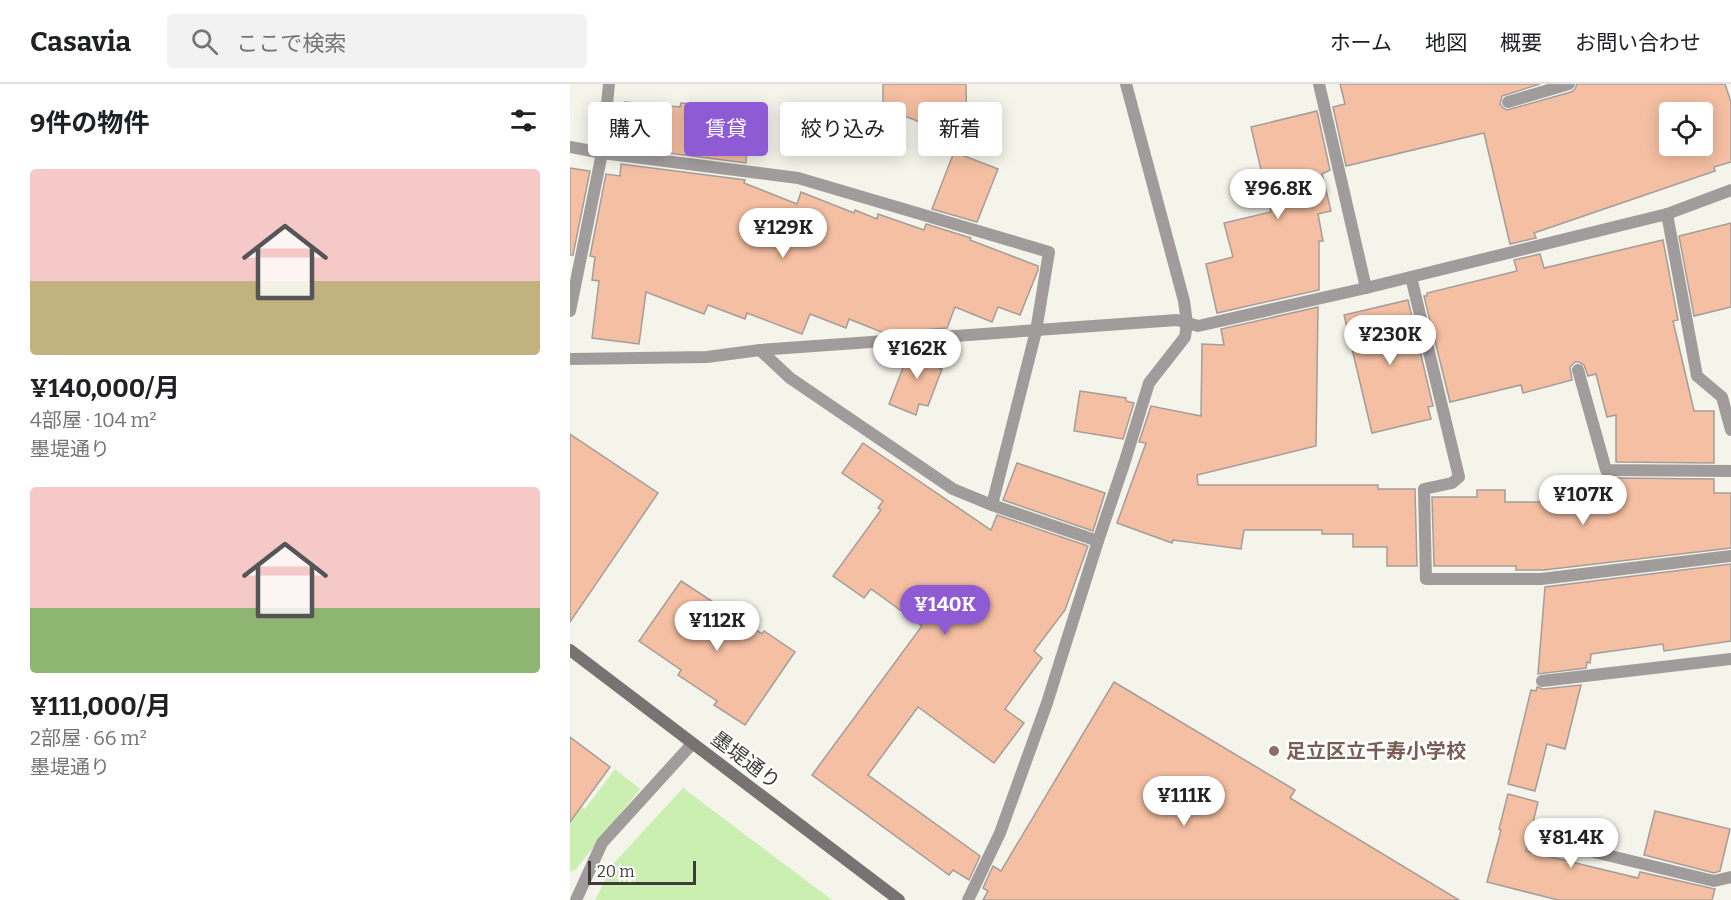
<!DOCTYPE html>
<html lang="ja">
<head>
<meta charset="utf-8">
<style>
  :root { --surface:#fff; --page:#f2f2f2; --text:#202124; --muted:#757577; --line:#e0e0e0; --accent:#8f5bd4 }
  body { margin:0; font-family:Bitter,"Noto Sans JP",serif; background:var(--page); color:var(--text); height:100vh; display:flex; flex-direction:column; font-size:22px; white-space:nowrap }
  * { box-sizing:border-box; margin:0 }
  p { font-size:20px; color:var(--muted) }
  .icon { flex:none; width:33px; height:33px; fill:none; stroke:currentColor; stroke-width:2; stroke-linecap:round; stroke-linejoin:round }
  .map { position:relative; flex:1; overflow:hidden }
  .side { display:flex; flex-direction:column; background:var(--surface); width:570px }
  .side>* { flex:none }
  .hud { position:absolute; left:18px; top:18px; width:570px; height:54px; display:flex; gap:12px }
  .fabs { position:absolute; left:1089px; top:18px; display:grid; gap:12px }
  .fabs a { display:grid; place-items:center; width:54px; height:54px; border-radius:6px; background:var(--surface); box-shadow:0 3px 15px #0003; font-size:30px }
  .scale { position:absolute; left:18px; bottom:15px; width:108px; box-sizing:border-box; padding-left:6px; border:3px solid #3d3c39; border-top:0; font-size:16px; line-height:21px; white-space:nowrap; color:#3d3c39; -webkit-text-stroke:4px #fff; paint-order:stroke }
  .price { position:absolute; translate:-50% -51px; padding:0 14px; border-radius:21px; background:#fff; color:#222; font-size:20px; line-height:39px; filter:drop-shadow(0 2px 3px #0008) }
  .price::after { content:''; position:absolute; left:50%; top:36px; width:18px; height:14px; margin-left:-9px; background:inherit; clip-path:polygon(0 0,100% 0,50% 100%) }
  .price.on { background:var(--accent); color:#fff }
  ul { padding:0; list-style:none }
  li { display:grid; align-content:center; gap:12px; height:318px; padding:0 30px }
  li span { display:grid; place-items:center; height:186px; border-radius:6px; color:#555 }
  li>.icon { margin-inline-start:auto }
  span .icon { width:108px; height:108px; fill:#fffc; stroke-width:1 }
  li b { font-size:26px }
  h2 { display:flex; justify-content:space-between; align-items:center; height:72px; padding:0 30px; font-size:26px }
  .chip { padding:0 21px; border-radius:6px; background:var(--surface); box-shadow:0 3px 15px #0003; font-size:21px; line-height:54px }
  .chip.on { background:var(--accent); color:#fff }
  header { display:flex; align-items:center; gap:36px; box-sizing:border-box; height:84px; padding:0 30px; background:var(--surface); border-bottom:2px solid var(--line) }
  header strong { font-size:28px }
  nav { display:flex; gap:33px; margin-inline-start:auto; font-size:21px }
  .search { width:420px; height:54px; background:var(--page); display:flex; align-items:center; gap:15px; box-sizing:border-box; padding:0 21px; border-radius:6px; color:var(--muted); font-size:22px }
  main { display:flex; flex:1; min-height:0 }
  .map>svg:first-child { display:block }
  .green { fill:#caefb0 }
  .building { fill:#f4bfa2; stroke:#a59d99; stroke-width:1.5; fill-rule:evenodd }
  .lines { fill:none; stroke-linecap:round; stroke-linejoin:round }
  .lane { stroke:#a19c9c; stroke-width:12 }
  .street { stroke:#a19c9c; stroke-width:12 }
  .secondary { stroke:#797272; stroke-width:12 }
  .education-dot { fill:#8d6e63; stroke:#fff; stroke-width:2 }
  .labels { text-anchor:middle; stroke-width:5; stroke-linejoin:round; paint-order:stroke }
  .education-label { font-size:20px; font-weight:bold; fill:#785e54; stroke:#fff; text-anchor:start }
  .street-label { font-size:20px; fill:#3d3c39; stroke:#fff }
</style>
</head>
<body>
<header>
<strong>Casavia</strong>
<div class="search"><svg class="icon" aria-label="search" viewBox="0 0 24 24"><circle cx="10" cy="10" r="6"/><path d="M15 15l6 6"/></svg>ここで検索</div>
<nav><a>ホーム</a><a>地図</a><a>概要</a><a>お問い合わせ</a></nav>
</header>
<main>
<section class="side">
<h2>9件の物件<svg class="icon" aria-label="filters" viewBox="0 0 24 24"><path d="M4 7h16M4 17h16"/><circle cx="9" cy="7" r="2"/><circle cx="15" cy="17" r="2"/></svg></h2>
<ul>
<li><span style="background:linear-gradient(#f6c9c9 60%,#c2b280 0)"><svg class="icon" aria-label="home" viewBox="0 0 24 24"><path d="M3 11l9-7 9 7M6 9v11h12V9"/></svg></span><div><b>¥140,000/月</b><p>4部屋 · 104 m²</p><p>墨堤通り</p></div></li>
<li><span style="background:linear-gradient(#f6c9c9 65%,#8fb573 0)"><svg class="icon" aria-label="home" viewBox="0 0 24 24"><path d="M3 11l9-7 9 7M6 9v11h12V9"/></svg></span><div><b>¥111,000/月</b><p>2部屋 · 66 m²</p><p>墨堤通り</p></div></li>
</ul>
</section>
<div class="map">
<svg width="1161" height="816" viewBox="0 0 1161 816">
  <rect width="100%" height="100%" fill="#f5f4eb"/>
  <!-- green -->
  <g class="green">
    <polygon points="45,685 70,705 6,785 0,788 0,714 15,725"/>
    <polygon points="113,704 262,816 25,816 44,779"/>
  </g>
  <!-- building -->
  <g class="building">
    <polygon points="313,0 396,0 397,56 313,24"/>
    <path d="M770,0h200l-38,12 -2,8 3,4 4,2 64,-18 4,-3 2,-5h148l6,18v60l-17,5 1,4 -181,62 2,5 -26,6 -26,-111 -138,33 -13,-59 12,-3zM1100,28h32v34h-32z"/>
    <polygon points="55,18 110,23 111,19 179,24 176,79 52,63"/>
    <polygon points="747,27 760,86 752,90 761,127 748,130 753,157 749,157 749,206 647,229 636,180 663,173 654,139 701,128 681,43"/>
    <polygon points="384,68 428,85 407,138 362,125"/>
    <polygon points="51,80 175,96 174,99 227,120 231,108 284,129 285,126 307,135 308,130 354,146 356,140 401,154 400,156 468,182 468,186 450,231 428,223 422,238 385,223 377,244 314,249 279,235 276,244 240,230 232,250 177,229 175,235 138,221 134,230 76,208 69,260 22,254 29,197 22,196 25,173 20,172 36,90 50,92"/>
    <polygon points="0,84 20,87 3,171 0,171"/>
    <polygon points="1161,139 1161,223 1124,232 1109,152"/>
    <polygon points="1093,156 1108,236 1103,237 1124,327 1144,327 1144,379 1046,378 1046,331 1037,333 1026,290 1018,292 1014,281 1009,278 1005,278 1000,283 1002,296 953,309 951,301 880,318 854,212 857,212 857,209 947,187 944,176 970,170 974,184"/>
    <polygon points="838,216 863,322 858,323 861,335 802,349 774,231"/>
    <polygon points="748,223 746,362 627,391 628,401 808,401 808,405 845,405 847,482 817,482 817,463 783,463 783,450 752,450 752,446 674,446 671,465 603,456 602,459 547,439 576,359 569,358 581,322 631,332 632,260 654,261 651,245"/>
    <polygon points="370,261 367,269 362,268 359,280 372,285 358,322 349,320 346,331 319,320 341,263"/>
    <polygon points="510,307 556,314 556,317 564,319 553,355 504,347"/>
    <polygon points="0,350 88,409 0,538"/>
    <polygon points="293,359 421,446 427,431 518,462 495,526 464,567 472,574 435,625 454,639 424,679 348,623 298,691 410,772 399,796 383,786 379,791 242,691 352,542 301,505 294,514 263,492 311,426 308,424 313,417 272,389"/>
    <polygon points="447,379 535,409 523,447 433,416"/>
    <polygon points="1046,394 1144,395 1144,409 1161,409 1161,464 974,486 946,486 946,482 864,482 862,413 907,413 907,406 935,406 935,418 996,418 996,412 1028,412 1028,407 1046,407"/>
    <polygon points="1161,480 1161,557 1094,567 1093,560 1021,570 1020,579 1017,578 1016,584 968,590 975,503"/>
    <polygon points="111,497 192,550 194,547 225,568 175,641 144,621 147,617 108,591 111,586 69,557"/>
    <polygon points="544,598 725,706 720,714 889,816 413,816 418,807 413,804 423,782 431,787"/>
    <polygon points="1011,601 995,665 977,660 965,707 938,700 961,606 966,607 967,603 973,605"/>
    <polygon points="0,653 40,683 0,738"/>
    <polygon points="938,710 968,718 956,767 1068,794 1070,788 1145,805 1142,816 988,816 917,798 931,746 929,745"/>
    <polygon points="1085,727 1160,745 1150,787 1144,789 1074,771"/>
  </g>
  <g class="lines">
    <!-- lane -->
    <g class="lane">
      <polyline points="749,0 796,204"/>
      <polyline points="938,18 999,0"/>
      <polyline points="0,63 32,69 228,94 479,168 466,247 422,421 528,457"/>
      <polyline points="1097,130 1127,292 1152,313 1161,346"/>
      <polyline points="841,193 889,393 882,399 854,405 856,495 971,495 1161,472"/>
      <polyline points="0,227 32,69 39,0"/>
      <polyline points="190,266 220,294 383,405 422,421"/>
      <polyline points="1008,286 1036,386 1161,387"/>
      <polyline points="972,597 1161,575"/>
      <polyline points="987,759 1144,797 1161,793"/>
      <polyline points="398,816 430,749 477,619 528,457 554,380 579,299 615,253 617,239 614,217 556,0"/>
    </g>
    <!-- street -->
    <g class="street">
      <polyline points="0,275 137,273 190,266 607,236 628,242 796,204 1097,130 1161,106"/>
      <polyline points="6,816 32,759 122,660"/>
    </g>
    <!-- secondary -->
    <polyline class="secondary" points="0,566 329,816"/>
  </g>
  <!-- markers -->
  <circle class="education-dot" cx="704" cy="667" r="6"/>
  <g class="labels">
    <!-- education labels -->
    <g class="education-label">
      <text x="716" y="674">足立区立千寿小学校</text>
    </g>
    <!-- street labels -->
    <g class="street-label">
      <text transform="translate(176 676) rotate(37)" y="7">墨堤通り</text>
    </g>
  </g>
</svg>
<div class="fabs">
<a><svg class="icon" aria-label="locate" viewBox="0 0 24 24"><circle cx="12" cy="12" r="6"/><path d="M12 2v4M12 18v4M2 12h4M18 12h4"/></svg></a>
</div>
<div class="scale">20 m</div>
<b class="price" style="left:708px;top:136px">¥96.8K</b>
<b class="price" style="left:213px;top:175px">¥129K</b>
<b class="price" style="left:820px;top:282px">¥230K</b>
<b class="price" style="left:347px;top:296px">¥162K</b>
<b class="price" style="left:1013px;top:442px">¥107K</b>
<b class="price on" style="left:375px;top:552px">¥140K</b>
<b class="price" style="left:147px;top:568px">¥112K</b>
<b class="price" style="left:614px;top:743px">¥111K</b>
<b class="price" style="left:1001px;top:785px">¥81.4K</b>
<div class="hud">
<a class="chip">購入</a>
<a class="chip on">賃貸</a>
<a class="chip">絞り込み</a>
<a class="chip">新着</a>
</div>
</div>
</main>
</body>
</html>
